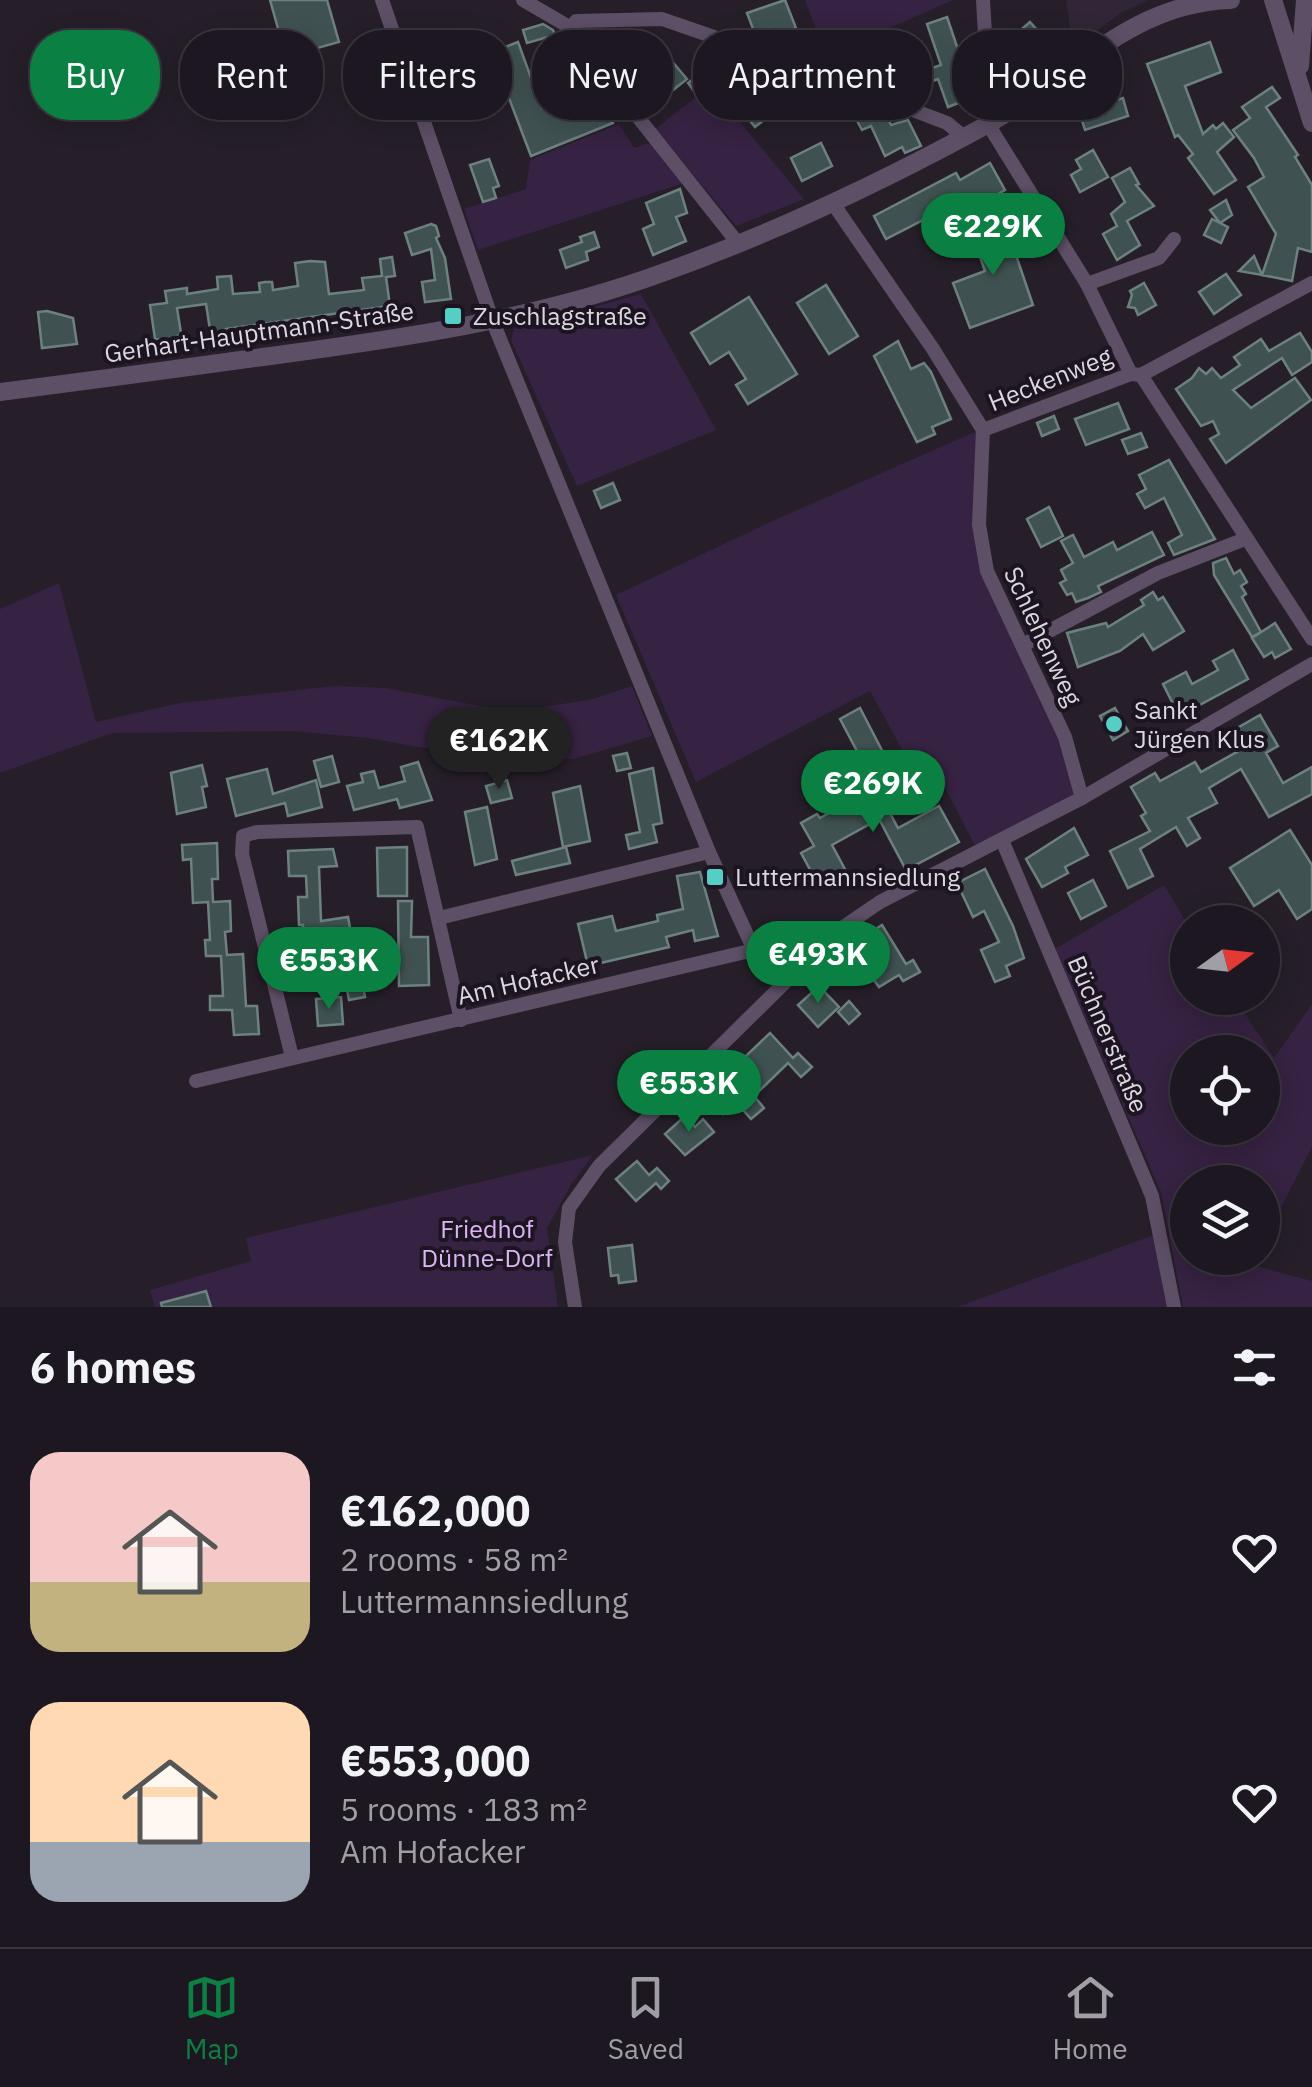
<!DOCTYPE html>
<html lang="en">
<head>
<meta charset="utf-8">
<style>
  :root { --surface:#1c1720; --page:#29242d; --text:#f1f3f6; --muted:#a09fa5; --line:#3a363e; --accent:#0b8043 }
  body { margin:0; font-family:"IBM Plex Sans",sans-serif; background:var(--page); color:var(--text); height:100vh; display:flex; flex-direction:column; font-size:38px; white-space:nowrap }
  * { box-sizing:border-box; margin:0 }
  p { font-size:32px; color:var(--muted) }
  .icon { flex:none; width:55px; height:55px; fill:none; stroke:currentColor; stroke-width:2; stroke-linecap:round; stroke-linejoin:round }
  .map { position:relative; height:1307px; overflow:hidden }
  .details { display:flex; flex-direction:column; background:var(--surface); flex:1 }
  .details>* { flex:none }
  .banner { position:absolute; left:30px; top:30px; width:1252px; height:90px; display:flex; gap:20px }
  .needle { width:65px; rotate:75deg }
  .controls { position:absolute; left:1170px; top:905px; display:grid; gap:20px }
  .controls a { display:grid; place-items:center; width:110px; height:110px; border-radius:50%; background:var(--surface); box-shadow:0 5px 25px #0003,0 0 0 2px var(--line); font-size:50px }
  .price { position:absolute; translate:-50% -85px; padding:0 22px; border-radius:35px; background:var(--accent); color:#fff; font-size:32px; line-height:65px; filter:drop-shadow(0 2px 5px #0008) }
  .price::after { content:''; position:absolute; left:50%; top:60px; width:30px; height:22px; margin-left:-15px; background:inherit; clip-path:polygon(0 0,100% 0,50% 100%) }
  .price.on { background:#222; color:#fff }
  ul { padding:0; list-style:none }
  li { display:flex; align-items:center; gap:30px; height:250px; padding:0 30px }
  li span { display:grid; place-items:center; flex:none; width:280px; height:200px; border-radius:30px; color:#555 }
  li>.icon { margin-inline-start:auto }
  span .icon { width:120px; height:120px; fill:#fffc; stroke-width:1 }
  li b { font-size:42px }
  h2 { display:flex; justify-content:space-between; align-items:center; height:120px; padding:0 30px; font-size:42px }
  .chip { padding:0 35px; border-radius:40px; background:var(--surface); box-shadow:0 5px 25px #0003,0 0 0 2px var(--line); font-size:35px; line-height:90px }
  .chip.on { background:var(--accent); color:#fff }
  .tabs { display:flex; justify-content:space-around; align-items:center; height:140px; border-top:2px solid var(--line); background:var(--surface); font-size:28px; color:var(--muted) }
  .tabs a { display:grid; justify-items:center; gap:5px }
  .tabs .on { color:var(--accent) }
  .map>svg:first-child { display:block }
  .built { fill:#302637 }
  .green { fill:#362242; fill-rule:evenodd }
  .building { fill:#3f5251; stroke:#6d817f; stroke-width:2.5 }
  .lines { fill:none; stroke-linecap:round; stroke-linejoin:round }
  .minor { stroke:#5d4f66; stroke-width:14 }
  .tertiary { stroke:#5d4f66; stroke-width:18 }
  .poi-dot { fill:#55cec5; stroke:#1c1521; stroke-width:4 }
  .labels { text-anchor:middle; stroke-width:8; stroke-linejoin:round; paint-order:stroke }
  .poi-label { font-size:25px; fill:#ddd8e0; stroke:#1c1521; text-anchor:start }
  .street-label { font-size:25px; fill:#ddd8e0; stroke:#1c1521 }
  .park-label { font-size:25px; fill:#ddb5f6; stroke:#1c1521 }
</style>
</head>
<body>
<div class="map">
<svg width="1312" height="1307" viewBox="0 0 1312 1307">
  <rect width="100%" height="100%" fill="#261f2a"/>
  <!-- built -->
  <polygon class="built" points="1066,0 1148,0 1119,14 1073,49"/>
  <!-- green -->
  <g class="green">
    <polygon points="805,0 953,0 826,56"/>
    <polygon points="710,86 804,199 736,226 655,129"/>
    <polygon points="619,124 634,148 652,142 684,183 478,250 464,209 526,189 530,160"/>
    <polygon points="641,294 716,430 577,486 511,340 514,329"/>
    <polygon points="977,431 975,525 1061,739 1076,795 975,846 930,758 911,766 870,691 696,782 616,595 768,523"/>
    <polygon points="59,583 96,722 180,703 335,686 386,688 500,710 538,708 593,699 632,686 652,736 573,759 492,760 368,738 293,731 112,733 0,773 0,609"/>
    <path d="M1164,885l23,38 1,75h47l39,60 38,-54v143l-49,96 -1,-61h-74v76h67l-3,7 60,16v26h-129l-22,-115 -106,-243zM1188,1052h74v76h-74z"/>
    <polygon points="593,1155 572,1183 547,1228 558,1307 155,1307 150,1290 251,1261 246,1238"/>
    <polygon points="1154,1235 1167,1307 957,1307"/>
  </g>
  <!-- building -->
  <g class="building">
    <polygon points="270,0 327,0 339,42 286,57"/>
    <polygon points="785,0 796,28 781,34 780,30 771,33 769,29 755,34 747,13"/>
    <polygon points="947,17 974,97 948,107 938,79 930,82 926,70 941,65 927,24"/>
    <polygon points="1030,22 1046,40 1026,58 1010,39"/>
    <polygon points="543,24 553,30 555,35 527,43 523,30"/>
    <polygon points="518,42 542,108 599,85 613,123 531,156 509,98 473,111 453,60 472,52 474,59"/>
    <polygon points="1210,42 1221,72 1185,86 1203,134 1213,125 1216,129 1223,123 1234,137 1217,152 1236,180 1214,194 1188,158 1193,154 1178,135 1175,137 1147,64"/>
    <polygon points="665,53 687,79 668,94 648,70"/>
    <polygon points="701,73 710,85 697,95 688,83"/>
    <polygon points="764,78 785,103 755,127 742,111 753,102 746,93"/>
    <polygon points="1272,87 1280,98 1266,107 1298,155 1295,157 1312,185 1312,252 1298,248 1292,281 1262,275 1276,234 1248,187 1264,177 1254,158 1233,130 1250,118 1242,107"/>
    <polygon points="797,91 810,107 800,115 786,100"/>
    <polygon points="1123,98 1128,116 1085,130 1079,111"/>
    <polygon points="875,107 884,110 891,125 908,120 921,146 905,153 902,147 885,156 871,126 862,130 855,117"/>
    <polygon points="821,143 832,166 802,181 791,158"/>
    <polygon points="1093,150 1108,177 1080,192 1071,175 1081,169 1076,160"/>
    <polygon points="489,159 499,186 493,188 496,198 483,202 470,165"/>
    <polygon points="990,163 1005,190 939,227 933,215 886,239 874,216 956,173 960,180"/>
    <polygon points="1130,168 1139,184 1136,185 1154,206 1127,221 1140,245 1117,260 1103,234 1117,226 1111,214 1125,202 1112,178"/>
    <polygon points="680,189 687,213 676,217 686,241 653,255 643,229 654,224 646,203"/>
    <polygon points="1226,200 1232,215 1220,223 1210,210"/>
    <polygon points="1003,217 1033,305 970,328 953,283 985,271 970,229"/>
    <polygon points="1212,219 1228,227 1221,243 1204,235"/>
    <polygon points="431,224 436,226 439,236 436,238 445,258 451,299 425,302 422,282 435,280 431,249 412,255 405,233"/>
    <polygon points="594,232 599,247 586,252 588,260 566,268 560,250 582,242 580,237"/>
    <polygon points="1254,256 1262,275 1239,271"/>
    <polygon points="392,257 395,276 386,277 390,306 226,329 227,334 211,336 206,304 177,308 181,333 173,341 155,339 150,305 167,303 165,291 187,288 187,294 218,289 217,277 231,276 233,294 260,292 259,283 265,282 272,282 273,290 298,286 295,263 310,261 325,262 329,294 364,290 362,278 382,276 380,259"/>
    <polygon points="1226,274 1241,295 1214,314 1199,292"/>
    <polygon points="1144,283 1156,305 1138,315 1135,308 1128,307 1132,295 1130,291"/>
    <polygon points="826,285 858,336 829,354 797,303"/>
    <polygon points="749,297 797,374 748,404 736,385 746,379 729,352 710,364 691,333"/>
    <polygon points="47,311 73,318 77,344 42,348 38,312"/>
    <polygon points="1300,333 1312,352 1312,362 1292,375 1282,358 1233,390 1251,408 1295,378 1311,400 1226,463 1210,439 1219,434 1213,421 1201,426 1176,389 1192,378 1199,368 1206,374 1212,368 1221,378 1240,365 1234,357 1261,339 1269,351"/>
    <polygon points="898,341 911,369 924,363 931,372 951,419 932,427 935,434 917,442 874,356"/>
    <polygon points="1118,403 1129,429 1086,445 1075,419"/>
    <polygon points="1054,416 1059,429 1042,436 1037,423"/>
    <polygon points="1141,433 1147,447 1128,454 1122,440"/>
    <polygon points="1169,460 1215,539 1174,555 1168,543 1182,535 1164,498 1145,508 1137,494 1146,489 1139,475"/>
    <polygon points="613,483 620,500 601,508 594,491"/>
    <polygon points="1049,507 1063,536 1041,547 1027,519"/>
    <polygon points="1152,532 1164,555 1098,586 1101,592 1088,598 1076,602 1072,593 1067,595 1060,583 1066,580 1061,570 1073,563 1061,541 1073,535 1084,557 1113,542 1117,550"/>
    <polygon points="1226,558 1234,574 1240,570 1247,582 1241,586 1246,594 1242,597 1261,632 1252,637 1214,575 1213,563"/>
    <polygon points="1153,592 1158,600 1163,597 1184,631 1153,650 1143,634 1120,651 1078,667 1067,633 1106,623 1108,627 1144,605 1141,600"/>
    <polygon points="1275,623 1291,649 1275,658 1272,652 1264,657 1252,638"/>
    <polygon points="1233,650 1248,679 1179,716 1163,684 1186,672 1192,684 1218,670 1213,661"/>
    <polygon points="860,708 887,760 867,770 840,719"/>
    <polygon points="1115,708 1128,731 1113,740 1100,716"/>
    <polygon points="1260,715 1278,746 1266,753 1283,783 1312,767 1312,794 1269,817 1241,769 1209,788 1217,803 1188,818 1200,838 1187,846 1176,827 1140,849 1153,876 1128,888 1110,851 1150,831 1141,816 1146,813 1131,787 1155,773 1160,781 1195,762 1201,772 1242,749 1232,731"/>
    <polygon points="627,753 631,768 617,771 613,756"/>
    <polygon points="332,756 339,782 321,787 314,761"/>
    <polygon points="418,762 432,800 400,808 397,799 354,810 347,786 363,782 361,774 374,771 379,788 405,781 401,767"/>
    <polygon points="202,765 207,786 202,787 206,807 177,814 171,773"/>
    <polygon points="653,768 662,823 653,825 657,842 629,849 626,835 640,832 629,774"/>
    <polygon points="267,769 273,794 316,780 322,807 288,816 285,803 236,816 227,779"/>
    <polygon points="507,780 512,798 491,803 486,786"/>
    <polygon points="580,786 590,841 563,847 553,793"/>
    <polygon points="876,787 898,828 939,806 959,842 906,870 879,819 832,845 847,873 820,888 801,853 814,846 801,823 817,814 820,818"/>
    <polygon points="487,807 497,859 475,865 465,812"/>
    <polygon points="1074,828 1088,855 1065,867 1068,873 1042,887 1026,859"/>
    <polygon points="1290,830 1312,865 1312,909 1297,919 1279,890 1254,906 1230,868"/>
    <polygon points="217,843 218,879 212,879 213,902 230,901 231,931 225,932 227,955 243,954 246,1006 257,1006 259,1034 234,1035 232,1010 210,1010 210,996 223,996 221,956 206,956 205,940 210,940 208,902 193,903 191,859 183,860 182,845"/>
    <polygon points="407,847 407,896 378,896 377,848"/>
    <polygon points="566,847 570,863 516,875 512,861"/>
    <polygon points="333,849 337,866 319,867 321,921 348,917 351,933 339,935 339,962 358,958 365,997 349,1000 344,974 302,974 303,925 299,925 298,897 307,897 306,876 289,876 288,851"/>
    <polygon points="985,869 1013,926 1024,958 1006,966 1010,976 995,982 981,950 999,942 984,911 973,917 957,883"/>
    <polygon points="700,872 718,936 695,941 693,930 666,937 669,947 588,966 578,924 612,916 616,931 658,921 657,915 683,909 677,876"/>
    <polygon points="1093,880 1106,906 1081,919 1068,893"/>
    <polygon points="398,901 412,901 411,937 428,937 429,985 399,986"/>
    <polygon points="882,925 906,964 913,960 920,972 903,981 899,975 879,987 849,946"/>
    <polygon points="819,986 839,1007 818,1027 798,1005"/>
    <polygon points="341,997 343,1024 318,1026 316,999"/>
    <polygon points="849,1001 860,1014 849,1024 838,1012"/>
    <polygon points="770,1033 793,1058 798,1053 812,1067 801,1077 788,1063 754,1096 764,1108 751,1119 736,1102 723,1114 705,1095"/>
    <polygon points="685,1116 695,1127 703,1119 714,1132 685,1155 665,1134"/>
    <polygon points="637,1161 649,1175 657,1168 669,1181 661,1189 656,1183 636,1201 616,1179"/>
    <polygon points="632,1245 636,1281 619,1283 618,1275 611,1276 608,1248"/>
    <polygon points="206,1291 211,1307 162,1307 161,1303"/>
  </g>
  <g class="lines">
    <!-- minor -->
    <g class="minor">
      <polyline points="382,0 493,322 709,852 754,950 836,932"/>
      <polyline points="523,0 571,28 584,49 737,242"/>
      <polyline points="983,0 988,86 998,119"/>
      <polyline points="571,28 576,21 662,19 827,76"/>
      <polyline points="850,86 947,123 964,137"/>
      <polyline points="988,124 1087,284 1131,374"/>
      <polyline points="832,202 933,349 983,430"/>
      <polyline points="1087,284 1159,258 1174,239"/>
      <polyline points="1141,375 1312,639"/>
      <polyline points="983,430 979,525 987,571 1065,737 1082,798"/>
      <polyline points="983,430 1131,374 1141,375 1312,283"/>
      <polyline points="1023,645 1158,573 1245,539"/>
      <polyline points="1002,840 1152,1196 1174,1307"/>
      <polyline points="439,918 709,852"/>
      <polyline points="292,1057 242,854 243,836 257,832 417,827 461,1020"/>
      <polyline points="196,1081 754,950"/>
      <polyline points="575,1307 565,1242 569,1208 599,1166 836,932 880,902 1082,798 1312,664"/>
    </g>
    <!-- tertiary -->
    <g class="tertiary">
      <polyline points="1273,0 1312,123"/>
      <polyline points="1300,66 1305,0"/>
      <path d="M0,392c88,-11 175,-23 263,-35 135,-18 270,-37 399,-84 104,-37 207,-85 304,-137 24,-13 49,-26 71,-43 61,-44 115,-91 194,-93"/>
    </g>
  </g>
  <!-- markers -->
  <g class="poi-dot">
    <rect x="443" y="306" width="20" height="20" rx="5"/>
    <circle cx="1114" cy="724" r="10"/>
    <rect x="705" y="867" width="20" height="20" rx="5"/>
  </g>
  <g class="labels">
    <!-- poi labels -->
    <g class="poi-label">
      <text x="473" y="325">Zuschlagstraße</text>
      <text x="1134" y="719">Sankt<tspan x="1134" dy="29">Jürgen Klus</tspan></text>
      <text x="735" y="886">Luttermannsiedlung</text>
    </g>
    <!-- street labels -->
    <g class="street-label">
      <text transform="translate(259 332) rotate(-8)" y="9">Gerhart-Hauptmann-Straße</text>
      <text transform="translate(1050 379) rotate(-22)" y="9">Heckenweg</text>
      <text transform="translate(1043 636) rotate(65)" y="9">Schlehenweg</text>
      <text transform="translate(528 980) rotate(-13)" y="9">Am Hofacker</text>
      <text transform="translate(1108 1034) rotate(67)" y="9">Büchnerstraße</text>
    </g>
    <!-- park labels -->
    <g class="park-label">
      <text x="487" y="1238">Friedhof<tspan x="487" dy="29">Dünne-Dorf</tspan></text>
    </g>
  </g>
</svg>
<div class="controls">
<a><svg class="needle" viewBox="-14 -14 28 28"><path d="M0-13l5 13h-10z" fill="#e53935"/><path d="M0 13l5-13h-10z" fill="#a09fa5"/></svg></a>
<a><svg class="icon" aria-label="locate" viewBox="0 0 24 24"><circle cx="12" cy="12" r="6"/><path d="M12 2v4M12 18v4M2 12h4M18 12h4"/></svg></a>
<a><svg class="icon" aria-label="layers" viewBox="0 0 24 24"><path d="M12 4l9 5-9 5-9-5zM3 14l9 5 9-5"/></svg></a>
</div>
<b class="price" style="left:993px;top:278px">€229K</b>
<b class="price on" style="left:499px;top:792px">€162K</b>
<b class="price" style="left:873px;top:835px">€269K</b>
<b class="price" style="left:818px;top:1006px">€493K</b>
<b class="price" style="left:329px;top:1012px">€553K</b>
<b class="price" style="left:689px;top:1135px">€553K</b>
<div class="banner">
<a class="chip on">Buy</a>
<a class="chip">Rent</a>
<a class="chip">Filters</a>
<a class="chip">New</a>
<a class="chip">Apartment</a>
<a class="chip">House</a>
</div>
</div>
<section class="details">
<h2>6 homes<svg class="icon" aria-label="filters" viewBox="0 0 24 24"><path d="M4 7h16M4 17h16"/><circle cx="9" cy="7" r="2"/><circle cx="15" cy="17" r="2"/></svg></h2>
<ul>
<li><span style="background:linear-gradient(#f6c9c9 65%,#c2b280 0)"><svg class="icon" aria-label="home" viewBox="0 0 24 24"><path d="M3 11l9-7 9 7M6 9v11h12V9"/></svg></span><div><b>€162,000</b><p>2 rooms · 58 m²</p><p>Luttermannsiedlung</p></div><svg class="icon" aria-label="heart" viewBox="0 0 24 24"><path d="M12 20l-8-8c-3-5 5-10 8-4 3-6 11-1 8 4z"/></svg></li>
<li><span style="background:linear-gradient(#ffd9b3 70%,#9aa5b1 0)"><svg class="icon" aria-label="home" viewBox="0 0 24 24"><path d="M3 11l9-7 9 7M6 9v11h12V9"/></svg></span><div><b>€553,000</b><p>5 rooms · 183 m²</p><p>Am Hofacker</p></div><svg class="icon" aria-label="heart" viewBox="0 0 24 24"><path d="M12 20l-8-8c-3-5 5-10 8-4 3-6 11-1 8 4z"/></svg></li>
</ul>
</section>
<nav class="tabs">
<a class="on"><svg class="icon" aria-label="map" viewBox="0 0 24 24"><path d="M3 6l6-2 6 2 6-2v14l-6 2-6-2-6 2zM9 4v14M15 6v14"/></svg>Map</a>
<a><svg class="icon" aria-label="saved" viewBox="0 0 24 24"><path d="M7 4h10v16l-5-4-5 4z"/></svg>Saved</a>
<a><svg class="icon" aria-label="home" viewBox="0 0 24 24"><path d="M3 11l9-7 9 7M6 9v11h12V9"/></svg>Home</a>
</nav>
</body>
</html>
